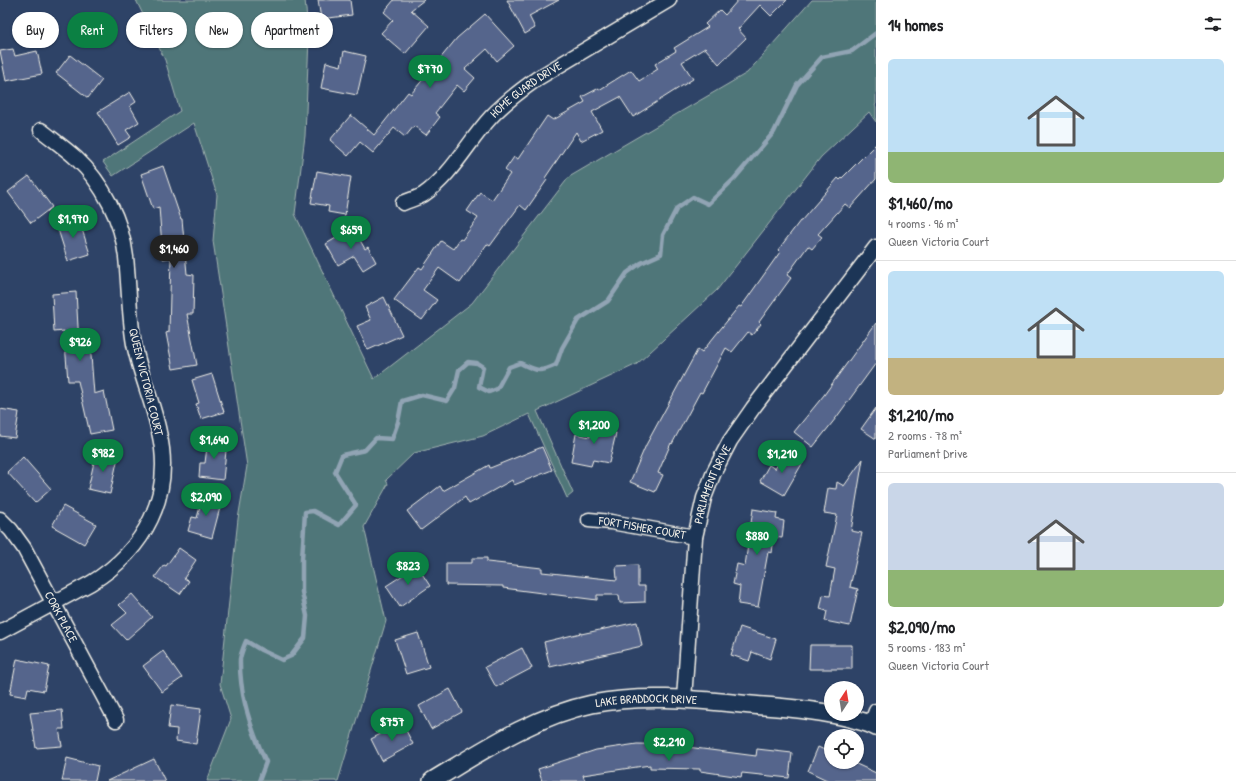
<!DOCTYPE html>
<html lang="en">
<head>
<meta charset="utf-8">
<style>
  :root { --surface:#fff; --page:#f2f2f2; --text:#202124; --muted:#757577; --line:#e0e0e0; --accent:#0b8043 }
  body { margin:0; font-family:"Patrick Hand",sans-serif; background:var(--page); color:var(--text); height:100vh; display:flex; flex-direction:column; font-size:15px; white-space:nowrap }
  * { box-sizing:border-box; margin:0 }
  p { font-size:13px; color:var(--muted) }
  .icon { flex:none; width:22px; height:22px; fill:none; stroke:currentColor; stroke-width:2; stroke-linecap:round; stroke-linejoin:round }
  .map { position:relative; flex:1; overflow:hidden }
  .panel { display:flex; flex-direction:column; background:var(--surface); width:360px }
  .panel>* { flex:none }
  .banner { position:absolute; left:12px; top:12px; width:380px; height:36px; display:flex; gap:8px }
  .needle { width:26px; rotate:12deg }
  .fabs { position:absolute; left:824px; top:681px; display:grid; gap:8px }
  .fabs a { display:grid; place-items:center; width:40px; height:40px; border-radius:50%; background:var(--surface); box-shadow:0 1px 3px #0004; font-size:20px }
  .price { position:absolute; translate:-50% -34px; padding:0 9px; border-radius:14px; background:var(--accent); color:#fff; font-size:13px; line-height:26px; filter:drop-shadow(0 1px 2px #0008) }
  .price::after { content:''; position:absolute; left:50%; top:24px; width:12px; height:9px; margin-left:-6px; background:inherit; clip-path:polygon(0 0,100% 0,50% 100%) }
  .price.current { background:#222; color:#fff }
  ul { padding:0; list-style:none }
  li { display:grid; align-content:center; gap:8px; height:212px; padding:0 12px }
  li+li { border-top:1px solid var(--line) }
  li span { display:grid; place-items:center; height:124px; border-radius:6px; color:#555 }
  li>.icon { margin-inline-start:auto }
  span .icon { width:72px; height:72px; fill:#fffc; stroke-width:1 }
  li b { font-size:17px }
  h2 { display:flex; justify-content:space-between; align-items:center; height:48px; padding:0 12px; font-size:17px }
  .chip { padding:0 14px; border-radius:18px; background:var(--surface); box-shadow:0 1px 3px #0004; font-size:14px; line-height:36px }
  .chip.current { background:var(--accent); color:#fff }
  main { display:flex; flex:1; min-height:0 }
  .map>svg:first-child { display:block }
  .green { fill:#507679; stroke:#a2b4b0 }
  .lines { fill:none; stroke-linecap:round; stroke-linejoin:round }
  .stream { stroke:#91a4b4; stroke-width:4.5 }
  .building { fill:#54658c; stroke:#f4f1e8 }
  .minor-casing { stroke:#f4f1e8; stroke-width:17 }
  .tertiary-casing { stroke:#f4f1e8; stroke-width:20 }
  .minor { stroke:#1d3557; stroke-width:14 }
  .tertiary { stroke:#1d3557; stroke-width:17 }
  .labels { text-anchor:middle; stroke-width:4; stroke-linejoin:round; paint-order:stroke }
  .street-label { font-size:12px; fill:#f4f1e8; stroke:#1d3557 }
</style>
</head>
<body>
<main>
<div class="map">
<svg width="876" height="781" viewBox="0 0 876 781">
  <rect width="100%" height="100%" fill="#2e4367"/>
  <filter id="ink" filterUnits="userSpaceOnUse"><feTurbulence type="fractalNoise" baseFrequency=".025" numOctaves="2"/><feDisplacementMap in="SourceGraphic" scale="8" xChannelSelector="R" yChannelSelector="G"/><feConvolveMatrix kernelMatrix="1 2 1 2 8 2 1 2 1" color-interpolation-filters="sRGB"/></filter>
  <g filter="url(#ink)">
    <!-- green -->
    <polygon class="green" points="136,0 305,0 309,38 305,136 295,214 374,379 472,303 569,177 747,73 812,0 876,0 876,104 875,105 876,107 876,122 869,112 821,157 717,290 637,364 537,411 573,493 567,498 529,414 483,436 414,453 386,480 388,484 364,527 386,621 338,781 207,781 231,719 220,684 238,519 247,466 213,241 217,195 194,123 113,176 103,162 180,111 165,60"/>
    <g class="lines">
      <!-- stream -->
      <path class="stream" d="M259,781l7,-19c-15,-32 -27,-68 -26,-103 1,-6 4,-13 6,-18l15,9 21,10 9,-4 14,-18 2,-22 -5,-24v-33l3,-47 8,-1 26,14 17,-20 -21,-33 7,-17 23,-5 11,-12 16,1 6,-17 4,-21 20,-6 25,6 8,-13 4,-18 9,-8 9,1 6,4 -4,20 10,5 8,-3 12,-22 11,-4c17,8 19,10 36,2l6,-17 16,-28 30,-19 19,-28 14,-10 20,-9 2,-19 14,-27 16,-11 15,7 26,-25 40,-47 23,-47 25,-28 30,-6 24,-18"/>
    </g>
    <!-- building -->
    <g class="building">
      <polygon points="318,0 350,0 352,15 321,19"/>
      <polygon points="394,0 424,0 411,10 429,26 405,54 381,33 393,20 384,12"/>
      <polygon points="507,0 559,0 529,16 535,28 525,34"/>
      <polygon points="738,0 787,0 771,16 760,5 738,29 746,38 719,64 705,48 682,62 693,79 633,117 620,97 592,112 602,130 581,141 576,132 545,178 547,180 526,210 520,205 490,246 487,244 460,283 439,268 423,290 437,300 422,320 394,300 419,267 422,269 441,241 453,249 460,239 462,240 478,218 467,211 480,192 492,200 510,174 505,170 514,157 518,159 547,116 553,120 585,102 582,97 599,88 599,90 631,70 639,81 658,69 655,64 676,51 674,48 708,27 705,24 720,10 725,15"/>
      <polygon points="485,14 514,46 497,61 487,49 465,69 475,78 464,91 457,85 435,113 440,117 426,135 414,126 405,137 394,128 373,153 360,142 348,156 330,140 351,115 374,135 408,92 411,94 457,38"/>
      <polygon points="13,49 15,56 37,51 42,74 6,81 0,51"/>
      <polygon points="344,51 366,56 357,95 321,88 326,62 341,66"/>
      <polygon points="70,55 102,80 88,98 56,73"/>
      <polygon points="130,92 136,102 130,106 139,122 126,130 131,137 118,145 98,112"/>
      <polygon points="876,144 876,179 850,208 845,204 818,234 822,237 812,249 808,246 787,275 791,278 759,322 761,324 752,335 748,332 732,352 726,348 702,393 700,392 672,444 671,443 658,473 663,475 655,492 630,482 646,445 698,349 702,352 739,306 741,307 780,252 778,250 800,221 801,221 838,178 840,180"/>
      <polygon points="163,166 181,219 182,219 187,274 194,275 193,314 187,314 197,365 173,369 166,333 169,332 171,258 163,259 159,207 153,209 141,174"/>
      <polygon points="317,171 351,177 345,215 328,212 329,206 311,203"/>
      <polygon points="29,176 52,207 31,223 8,192"/>
      <polygon points="78,217 90,254 68,261 56,223"/>
      <polygon points="353,228 365,249 368,247 376,262 363,270 354,256 338,265 326,244"/>
      <polygon points="76,292 79,344 90,343 94,394 104,391 112,430 90,434 78,381 68,381 64,331 54,332 52,294"/>
      <polygon points="384,297 402,335 368,350 357,326 371,320 365,307"/>
      <polygon points="876,323 876,363 836,418 813,447 794,432 824,395"/>
      <polygon points="212,374 224,412 201,419 196,404 199,403 192,380"/>
      <polygon points="876,408 876,439 861,429"/>
      <polygon points="0,409 19,412 15,438 0,436"/>
      <polygon points="594,419 610,423 609,432 616,433 609,463 593,460 591,466 571,462 576,434 590,437"/>
      <polygon points="208,439 227,441 223,480 199,477 200,463 205,463"/>
      <polygon points="542,447 552,470 514,485 512,480 469,504 465,497 421,530 407,511 440,486 443,491 489,465 490,468"/>
      <polygon points="785,452 803,462 784,495 760,481 769,465 775,469"/>
      <polygon points="96,453 118,457 110,494 88,489"/>
      <polygon points="23,457 51,489 35,503 7,472"/>
      <polygon points="863,459 851,531 862,533 850,587 858,589 850,626 825,621 827,611 820,609 823,595 830,596 835,569 826,567 837,515 824,513 828,488 836,489 837,482 844,486"/>
      <polygon points="203,495 222,500 212,538 188,531 192,517 197,518"/>
      <polygon points="63,506 96,524 84,544 52,526"/>
      <polygon points="753,509 777,513 776,519 784,521 782,538 774,537 772,553 768,552 758,607 738,604 740,586 733,584 737,564 745,566"/>
      <polygon points="179,548 196,560 184,578 189,581 180,594 155,577 164,565 166,566"/>
      <polygon points="472,558 487,558 487,562 542,568 542,572 617,580 616,566 638,565 638,586 645,586 645,602 620,603 619,595 597,595 597,600 503,588 503,586 446,585 446,563 472,563"/>
      <polygon points="417,566 430,586 400,607 386,586"/>
      <polygon points="132,594 152,617 126,640 112,625 127,613 119,605"/>
      <polygon points="637,622 642,646 550,667 544,642 581,633 581,634"/>
      <polygon points="740,627 776,639 770,659 752,652 749,661 731,655"/>
      <polygon points="418,633 429,667 406,674 395,640"/>
      <polygon points="810,645 852,645 852,669 809,669"/>
      <polygon points="522,648 532,668 496,687 485,667"/>
      <polygon points="163,651 182,678 162,692 143,666"/>
      <polygon points="17,659 49,666 44,691 28,688 26,697 10,694"/>
      <polygon points="450,689 462,712 431,729 419,706"/>
      <polygon points="171,705 201,709 196,744 176,741 177,729 168,728"/>
      <polygon points="62,710 64,729 59,729 62,746 36,748 30,713"/>
      <polygon points="402,723 413,744 382,761 371,739"/>
      <polygon points="637,744 687,745 687,747 756,756 757,749 792,753 789,778 742,773 741,777 700,771 700,769 650,768 650,765 583,775 585,781 542,781 538,769 596,750"/>
      <polygon points="818,747 831,753 831,762 852,762 876,773 876,781 829,781 808,771"/>
      <polygon points="67,758 98,766 95,781 62,781"/>
      <polygon points="154,759 165,781 107,781"/>
    </g>
    <g class="lines">
      <defs>
        <g id="minor">
          <path id="s1" d="M403,203c7,-3 14,-5 20,-8 29,-20 45,-53 68,-78 14,-15 30,-27 47,-39l131,-78"/>
          <path id="s2" d="M0,519l11,11 13,18 92,172"/>
          <path id="s3" d="M589,520l22,2 84,15"/>
          <path d="M0,632l91,-49c54,-33 83,-88 68,-151 -6,-30 -19,-58 -25,-88 -5,-29 -5,-58 -8,-87 -4,-36 -23,-74 -50,-99 -11,-10 -24,-19 -35,-28"/>
          <path id="s4" d="M684,699l11,-162 9,-39 10,-26 16,-31 23,-33 123,-161"/>
          <polyline points="871,724 876,711"/>
        </g>
        <g id="tertiary">
          <path id="s5" d="M432,781c50,-30 102,-65 160,-77 56,-11 115,-3 172,2 29,2 58,5 86,12 9,3 18,4 26,9"/>
        </g>
      </defs>
      <!-- minor casing -->
      <use href="#minor" class="minor-casing"/>
      <!-- tertiary casing -->
      <use href="#tertiary" class="tertiary-casing"/>
      <!-- minor -->
      <use href="#minor" class="minor"/>
      <!-- tertiary -->
      <use href="#tertiary" class="tertiary"/>
    </g>
  </g>
  <g class="labels">
    <!-- street labels -->
    <g class="street-label">
      <text dy="4" stroke="none"><textPath href="#s1" startOffset="170">HOME GUARD DRIVE</textPath></text>
      <text transform="translate(146 382) rotate(76)" y="4">QUEEN VICTORIA COURT</text>
      <text dy="4" stroke="none"><textPath href="#s4" startOffset="218">PARLIAMENT DRIVE</textPath></text>
      <text dy="4" stroke="none"><textPath href="#s3" startOffset="54">FORT FISHER COURT</textPath></text>
      <text dy="4" stroke="none"><textPath href="#s2" startOffset="116">CORK PLACE</textPath></text>
      <text dy="4" stroke="none"><textPath href="#s5" startOffset="233">LAKE BRADDOCK DRIVE</textPath></text>
    </g>
  </g>
</svg>
<div class="fabs">
<a><svg class="needle" viewBox="-14 -14 28 28"><path d="M0-13l5 13h-10z" fill="#e53935"/><path d="M0 13l5-13h-10z" fill="#757577"/></svg></a>
<a><svg class="icon" aria-label="locate" viewBox="0 0 24 24"><circle cx="12" cy="12" r="6"/><path d="M12 2v4M12 18v4M2 12h4M18 12h4"/></svg></a>
</div>
<b class="price" style="left:430px;top:89px">$770</b>
<b class="price" style="left:73px;top:239px">$1,970</b>
<b class="price" style="left:351px;top:250px">$659</b>
<b class="price current" style="left:174px;top:269px">$1,460</b>
<b class="price" style="left:80px;top:362px">$926</b>
<b class="price" style="left:594px;top:445px">$1,200</b>
<b class="price" style="left:214px;top:460px">$1,640</b>
<b class="price" style="left:103px;top:473px">$982</b>
<b class="price" style="left:782px;top:474px">$1,210</b>
<b class="price" style="left:206px;top:517px">$2,090</b>
<b class="price" style="left:757px;top:556px">$880</b>
<b class="price" style="left:408px;top:586px">$823</b>
<b class="price" style="left:392px;top:742px">$757</b>
<b class="price" style="left:669px;top:762px">$2,210</b>
<div class="banner">
<a class="chip">Buy</a>
<a class="chip current">Rent</a>
<a class="chip">Filters</a>
<a class="chip">New</a>
<a class="chip">Apartment</a>
</div>
</div>
<section class="panel">
<h2>14 homes<svg class="icon" aria-label="filters" viewBox="0 0 24 24"><path d="M4 7h16M4 17h16"/><circle cx="9" cy="7" r="2"/><circle cx="15" cy="17" r="2"/></svg></h2>
<ul>
<li><span style="background:linear-gradient(#bfe0f5 75%,#8fb573 0)"><svg class="icon" aria-label="home" viewBox="0 0 24 24"><path d="M3 11l9-7 9 7M6 9v11h12V9"/></svg></span><div><b>$1,460/mo</b><p>4 rooms · 96 m²</p><p>Queen Victoria Court</p></div></li>
<li><span style="background:linear-gradient(#bfe0f5 70%,#c2b280 0)"><svg class="icon" aria-label="home" viewBox="0 0 24 24"><path d="M3 11l9-7 9 7M6 9v11h12V9"/></svg></span><div><b>$1,210/mo</b><p>2 rooms · 78 m²</p><p>Parliament Drive</p></div></li>
<li><span style="background:linear-gradient(#c9d6e8 70%,#8fb573 0)"><svg class="icon" aria-label="home" viewBox="0 0 24 24"><path d="M3 11l9-7 9 7M6 9v11h12V9"/></svg></span><div><b>$2,090/mo</b><p>5 rooms · 183 m²</p><p>Queen Victoria Court</p></div></li>
</ul>
</section>
</main>
</body>
</html>
